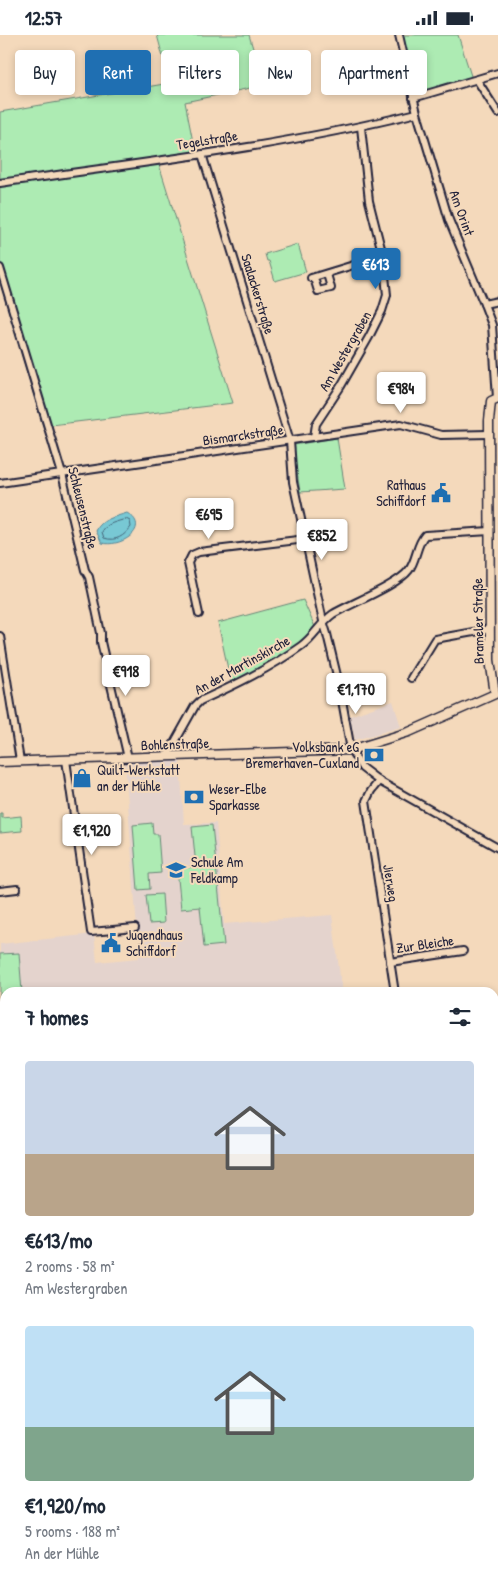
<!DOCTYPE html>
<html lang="en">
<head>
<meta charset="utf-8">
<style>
  :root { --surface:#fff; --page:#f2f2f3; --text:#1f2937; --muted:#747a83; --accent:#1f6fb2 }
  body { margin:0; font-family:"Patrick Hand",sans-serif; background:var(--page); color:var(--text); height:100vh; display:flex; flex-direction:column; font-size:19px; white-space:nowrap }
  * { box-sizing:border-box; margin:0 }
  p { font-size:16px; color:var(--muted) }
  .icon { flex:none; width:28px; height:28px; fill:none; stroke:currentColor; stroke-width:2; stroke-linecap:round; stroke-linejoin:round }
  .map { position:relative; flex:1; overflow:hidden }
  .panel { position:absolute; left:0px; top:952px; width:499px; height:601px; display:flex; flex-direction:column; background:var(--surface); border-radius:15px 15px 0 0; box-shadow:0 2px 8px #0003 }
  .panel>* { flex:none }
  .top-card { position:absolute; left:15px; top:15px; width:469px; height:45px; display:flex; gap:10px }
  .price { position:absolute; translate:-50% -42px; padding:0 11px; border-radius:5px; background:#fff; color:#222; font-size:16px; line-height:32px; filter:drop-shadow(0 1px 2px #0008) }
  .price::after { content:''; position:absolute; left:50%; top:30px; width:15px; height:11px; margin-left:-8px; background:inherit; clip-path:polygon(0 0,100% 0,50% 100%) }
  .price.on { background:var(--accent); color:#fff }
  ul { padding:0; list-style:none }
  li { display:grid; align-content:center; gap:10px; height:265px; padding:0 25px }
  li span { display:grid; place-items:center; height:155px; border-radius:5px; color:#555 }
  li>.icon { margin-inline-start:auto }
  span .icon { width:90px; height:90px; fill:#fffc; stroke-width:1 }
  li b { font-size:21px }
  h2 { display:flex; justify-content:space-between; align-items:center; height:60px; padding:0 25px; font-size:21px }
  .chip { padding:0 18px; border-radius:5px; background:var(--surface); box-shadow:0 2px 8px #0003; font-size:18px; line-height:45px }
  .chip.on { background:var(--accent); color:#fff }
  .status { display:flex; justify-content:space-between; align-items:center; height:35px; padding:0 25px; background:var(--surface); direction:ltr }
  .status svg { height:14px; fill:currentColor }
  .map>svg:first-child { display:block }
  .built { fill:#e4d3cd }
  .green { fill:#adebb3; stroke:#688677 }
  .water { fill:#78c8d4; stroke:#568697 }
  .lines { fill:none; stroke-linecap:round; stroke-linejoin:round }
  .shore { stroke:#446478; stroke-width:1 }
  .minor-casing { stroke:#22223b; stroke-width:10 }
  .tertiary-casing { stroke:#22223b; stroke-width:11 }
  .secondary-casing { stroke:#22223b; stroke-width:12 }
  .minor { stroke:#f4d9bb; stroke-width:6 }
  .tertiary { stroke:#f4d9bb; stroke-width:8 }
  .secondary { stroke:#f4d9bb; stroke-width:9 }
  .labels { text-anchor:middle; stroke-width:4; stroke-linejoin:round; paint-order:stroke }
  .street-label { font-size:14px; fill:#22223b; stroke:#f4d9bb }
  .poi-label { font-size:14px; fill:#22223b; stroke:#f4d9bb; text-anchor:start }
</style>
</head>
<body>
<div class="status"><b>12:57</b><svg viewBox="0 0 49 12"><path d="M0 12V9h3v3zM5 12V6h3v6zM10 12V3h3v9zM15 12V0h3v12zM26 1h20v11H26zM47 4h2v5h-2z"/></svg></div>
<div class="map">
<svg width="498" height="1553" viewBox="0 0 498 1553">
  <rect width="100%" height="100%" fill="#f4d9bb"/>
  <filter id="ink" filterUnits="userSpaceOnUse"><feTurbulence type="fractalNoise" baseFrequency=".02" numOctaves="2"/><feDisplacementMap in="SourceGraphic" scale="10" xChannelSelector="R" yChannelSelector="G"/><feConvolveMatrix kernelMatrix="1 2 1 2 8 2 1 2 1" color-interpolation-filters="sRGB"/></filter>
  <g filter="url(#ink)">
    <!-- built -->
    <g class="built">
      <polygon points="393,666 401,692 355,705 350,681"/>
      <polygon points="180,725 184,789 216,788 224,889 332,880 342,957 5,958 5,1265 0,1263 0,909 94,899 97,927 139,923 125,727"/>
      <polygon points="5,1472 5,1549 213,1549 214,1553 0,1553 0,1476"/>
    </g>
    <!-- green -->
    <g class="green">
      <polygon points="157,0 249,0 264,50 185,67 195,117 157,123 233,368 43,391 0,247 0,77 170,48"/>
      <polygon points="397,0 458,0 472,44 412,63"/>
      <polygon points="298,209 306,237 275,246 269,226 267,226 265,219"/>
      <polygon points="337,403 345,454 300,457 293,410"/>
      <path d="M303,565l12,27c-23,26 -53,41 -84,56l-13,-60z"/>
      <polygon points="0,778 2,778 2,783 21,781 22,796 0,798"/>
      <polygon points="152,788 153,799 158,799 161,838 149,839 150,854 138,855 133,790"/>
      <polygon points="212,790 224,910 204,912 200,872 181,874 177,834 196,831 192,792"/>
      <polygon points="162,859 164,888 149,889 146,860"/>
      <polygon points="19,918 22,957 5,958 5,970 0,970 0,919"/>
      <polygon points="494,1236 498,1237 498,1266 494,1266"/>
      <polygon points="0,1239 5,1239 5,1265 0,1263"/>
      <polygon points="0,1273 5,1275 5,1303 0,1303"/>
    </g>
    <!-- water -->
    <path class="water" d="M127,478c25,14 -5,35 -25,30l-6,-12c5,-12 19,-14 31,-18z"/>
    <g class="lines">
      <!-- shore -->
      <path class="shore" d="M126,484l4,2 1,6c-7,9 -15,15 -27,11l-2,-6c4,-9 15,-10 24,-13z"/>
      <defs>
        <g id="minor">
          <polyline points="399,0 417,78 449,185 484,269 492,290 497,363"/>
          <polyline points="477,45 498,78"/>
          <polyline points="413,63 498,38"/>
          <polyline points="202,119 290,406 293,447 323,586 327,599 339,649 351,715 362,733 379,746 498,813"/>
          <path d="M0,148c139,-20 280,-36 417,-70"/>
          <polyline points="0,233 62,439 85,535 89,542 101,598 101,607 128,723"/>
          <polyline points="311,243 383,221"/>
          <polyline points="314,243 318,256 331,253 327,239"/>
          <polyline points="484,269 498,266"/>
          <polyline points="314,402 316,389 341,351 369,302 382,276 387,260 383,221 369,166 361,92"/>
          <polyline points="0,448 401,389 441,400 489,399"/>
          <polyline points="199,579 188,528 192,520 199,517 306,504"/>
          <polyline points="0,601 20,726"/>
          <polyline points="411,643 435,604 490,594"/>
          <path d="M167,721l28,-50 5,-5c35,-16 69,-32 101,-55 13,-9 19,-23 32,-32 19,-11 65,-29 76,-44 8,-11 7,-25 16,-35l65,-4"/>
          <polyline points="66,725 91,897 135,893"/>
          <polyline points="379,746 371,756 366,766 395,958"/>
          <polyline points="0,856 17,854"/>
          <polyline points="390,927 463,916"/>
          <polyline points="494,1059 498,1054"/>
          <polyline points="494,1182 495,1186 498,1184"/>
          <polyline points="494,1529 498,1527"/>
        </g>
        <polyline id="tertiary" points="0,727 351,715 409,697 495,659 490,625 489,386 491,366 498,363"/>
        <g id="secondary">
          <polyline points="494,1274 498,1274"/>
          <polyline points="0,1317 5,1317"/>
        </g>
      </defs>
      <!-- minor casing -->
      <use href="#minor" class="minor-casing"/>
      <!-- tertiary casing -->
      <use href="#tertiary" class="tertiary-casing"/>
      <!-- secondary casing -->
      <use href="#secondary" class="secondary-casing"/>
      <!-- minor -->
      <use href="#minor" class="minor"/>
      <!-- tertiary -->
      <use href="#tertiary" class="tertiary"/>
      <!-- secondary -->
      <use href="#secondary" class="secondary"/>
    </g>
  </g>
  <!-- icons -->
  <defs>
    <symbol id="civic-bare" viewBox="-9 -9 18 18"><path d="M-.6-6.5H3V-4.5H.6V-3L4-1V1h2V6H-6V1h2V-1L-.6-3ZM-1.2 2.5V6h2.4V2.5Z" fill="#1f6fb2" stroke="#f4d9bb" stroke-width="2.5" paint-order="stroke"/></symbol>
    <symbol id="bank-bare" viewBox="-9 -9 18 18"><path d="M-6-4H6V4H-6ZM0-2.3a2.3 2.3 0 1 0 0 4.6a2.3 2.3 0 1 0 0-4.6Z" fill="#1f6fb2" stroke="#f4d9bb" stroke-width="2.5" paint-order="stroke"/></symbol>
    <symbol id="shop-bare" viewBox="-9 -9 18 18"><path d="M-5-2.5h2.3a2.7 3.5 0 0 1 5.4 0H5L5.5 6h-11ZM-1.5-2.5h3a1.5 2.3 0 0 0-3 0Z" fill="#1f6fb2" stroke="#f4d9bb" stroke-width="2.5" paint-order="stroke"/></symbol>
    <symbol id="school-bare" viewBox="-9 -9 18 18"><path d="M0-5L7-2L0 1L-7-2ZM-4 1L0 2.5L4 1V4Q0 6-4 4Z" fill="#1f6fb2" stroke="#f4d9bb" stroke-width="2.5" paint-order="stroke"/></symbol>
  </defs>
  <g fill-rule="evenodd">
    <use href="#civic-bare" x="427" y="444" width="28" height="28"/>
    <use href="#bank-bare" x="360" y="706" width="28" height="28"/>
    <use href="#shop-bare" x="68" y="729" width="28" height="28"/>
    <use href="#bank-bare" x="180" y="748" width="28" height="28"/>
    <use href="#school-bare" x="162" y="821" width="28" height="28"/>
    <use href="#civic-bare" x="97" y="894" width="28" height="28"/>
  </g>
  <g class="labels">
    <!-- street labels -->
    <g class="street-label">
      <text transform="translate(207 105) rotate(-9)" y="5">Tegelstraße</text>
      <text transform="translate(462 178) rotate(70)" y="5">Am Orint</text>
      <text transform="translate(258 259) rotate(73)" y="5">Saalackerstraße</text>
      <text transform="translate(345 316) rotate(-60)" y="5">Am Westergraben</text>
      <text transform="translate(243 400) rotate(-8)" y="5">Bismarckstraße</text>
      <text transform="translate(83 473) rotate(76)" y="5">Schleusenstraße</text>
      <text transform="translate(478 586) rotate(-91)" y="5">Brameler Straße</text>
      <text transform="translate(242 630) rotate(-29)" y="5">An der Martinskirche</text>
      <text transform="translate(175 709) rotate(-2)" y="5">Bohlenstraße</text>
      <text transform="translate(391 848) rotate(81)" y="5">Jierweg</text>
      <text transform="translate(425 909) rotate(-8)" y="5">Zur Bleiche</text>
    </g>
    <!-- poi labels -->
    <g class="poi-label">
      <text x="426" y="455" text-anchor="end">Rathaus<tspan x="426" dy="16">Schiffdorf</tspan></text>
      <text x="359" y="717" text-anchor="end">Volksbank eG<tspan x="359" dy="16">Bremerhaven-Cuxland</tspan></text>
      <text x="97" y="740">Quilt-Werkstatt<tspan x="97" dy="16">an der Mühle</tspan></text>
      <text x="209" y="759">Weser-Elbe<tspan x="209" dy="16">Sparkasse</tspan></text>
      <text x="191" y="832">Schule Am<tspan x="191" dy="16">Feldkamp</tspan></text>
      <text x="126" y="905">Jugendhaus<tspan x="126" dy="16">Schiffdorf</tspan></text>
    </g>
  </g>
</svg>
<b class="price on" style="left:376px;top:255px">€613</b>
<b class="price" style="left:401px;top:379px">€984</b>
<b class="price" style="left:209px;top:505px">€695</b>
<b class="price" style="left:322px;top:526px">€852</b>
<b class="price" style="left:126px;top:662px">€918</b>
<b class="price" style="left:356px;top:680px">€1,170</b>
<b class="price" style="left:92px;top:821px">€1,920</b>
<div class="top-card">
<a class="chip">Buy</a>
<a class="chip on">Rent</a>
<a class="chip">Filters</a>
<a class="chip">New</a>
<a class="chip">Apartment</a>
</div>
<section class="panel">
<h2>7 homes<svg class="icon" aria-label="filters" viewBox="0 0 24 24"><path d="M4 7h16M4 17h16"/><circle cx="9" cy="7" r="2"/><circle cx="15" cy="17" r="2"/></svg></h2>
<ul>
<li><span style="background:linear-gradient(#c9d6e8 60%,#b9a48a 0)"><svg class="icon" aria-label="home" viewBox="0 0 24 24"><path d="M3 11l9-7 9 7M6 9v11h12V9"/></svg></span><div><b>€613/mo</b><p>2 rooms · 58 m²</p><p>Am Westergraben</p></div></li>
<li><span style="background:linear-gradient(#bfe0f5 65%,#7fa58c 0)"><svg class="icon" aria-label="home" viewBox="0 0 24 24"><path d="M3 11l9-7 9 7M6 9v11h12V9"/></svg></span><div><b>€1,920/mo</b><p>5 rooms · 188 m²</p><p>An der Mühle</p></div></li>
</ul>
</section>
</div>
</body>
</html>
